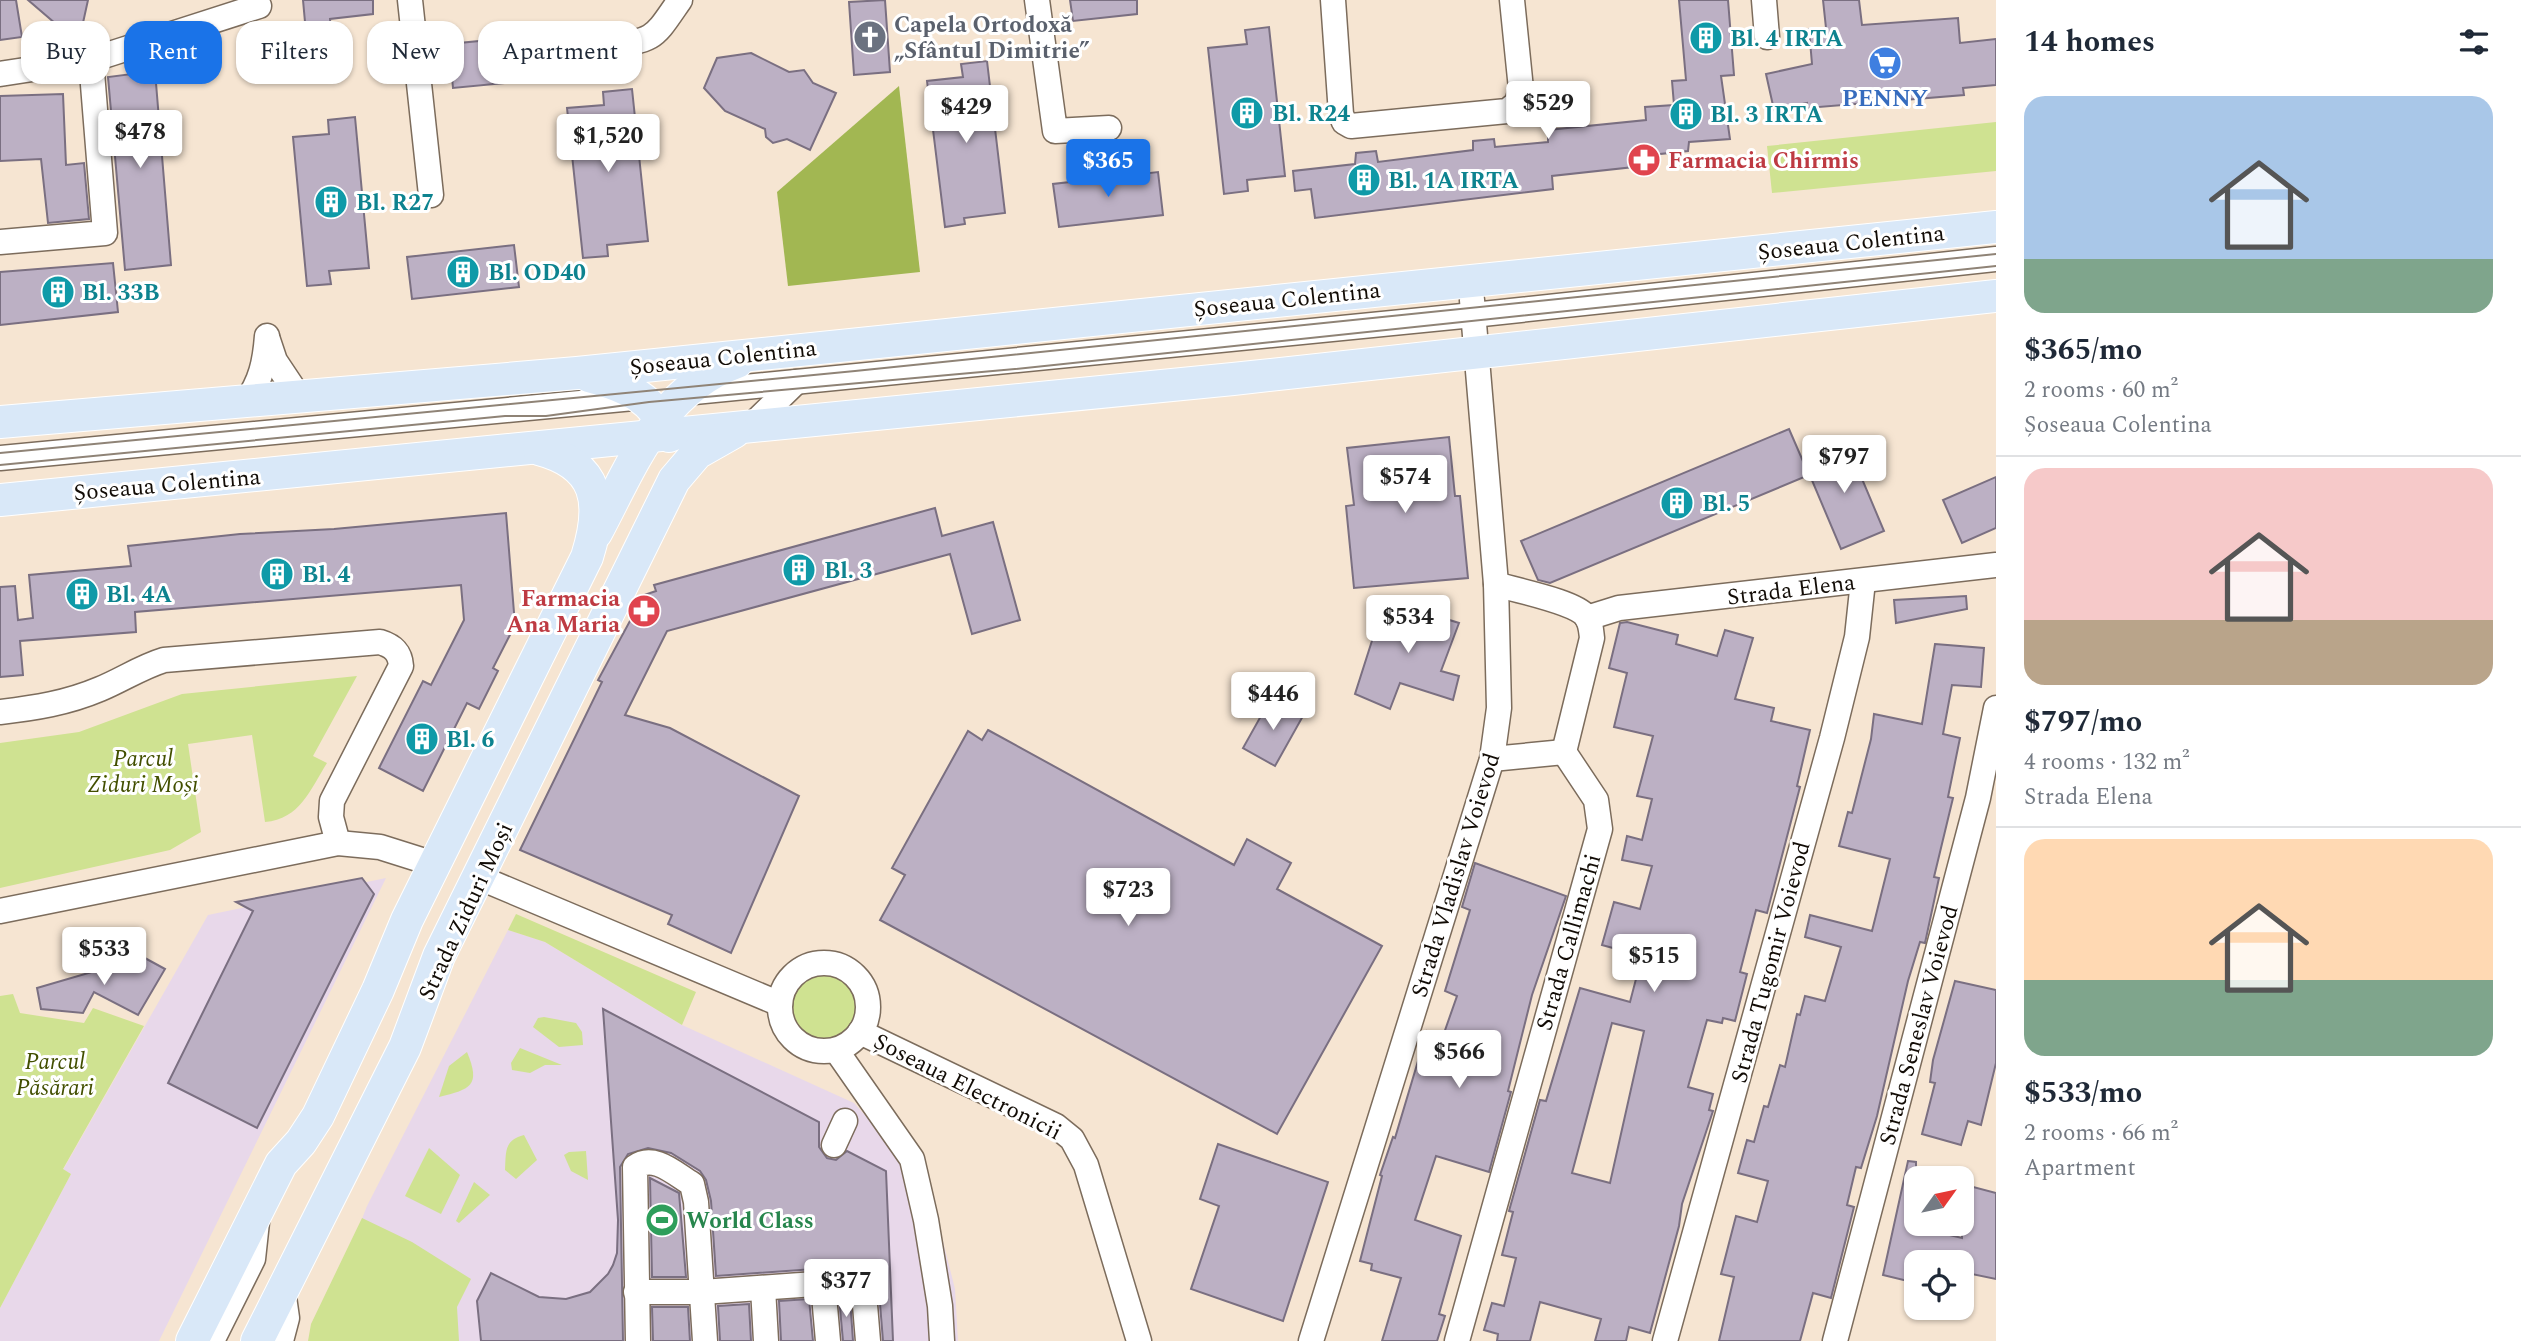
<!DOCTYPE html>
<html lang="en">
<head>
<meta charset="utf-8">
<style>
  :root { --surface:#fff; --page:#f2f2f3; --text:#1f2937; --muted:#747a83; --line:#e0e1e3; --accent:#1a73e8 }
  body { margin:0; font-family:Spectral,serif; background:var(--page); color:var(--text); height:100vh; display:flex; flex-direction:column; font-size:26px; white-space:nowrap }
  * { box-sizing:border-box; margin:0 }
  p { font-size:23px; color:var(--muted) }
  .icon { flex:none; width:38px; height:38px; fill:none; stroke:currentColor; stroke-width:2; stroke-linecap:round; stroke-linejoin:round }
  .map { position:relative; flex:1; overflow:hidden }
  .sheet { display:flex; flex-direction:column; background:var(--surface); width:525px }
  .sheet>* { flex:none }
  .top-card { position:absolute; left:21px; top:21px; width:665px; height:63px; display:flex; gap:14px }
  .needle { width:46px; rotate:57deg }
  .controls { position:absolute; left:1904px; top:1166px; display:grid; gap:14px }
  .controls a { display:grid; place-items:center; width:70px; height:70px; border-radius:14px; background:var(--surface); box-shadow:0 2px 5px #0004; font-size:35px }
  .price { position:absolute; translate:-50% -60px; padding:0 16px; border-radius:7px; background:#fff; color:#222; font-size:23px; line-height:46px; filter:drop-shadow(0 2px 4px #0008) }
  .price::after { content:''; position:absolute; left:50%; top:42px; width:21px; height:16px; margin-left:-10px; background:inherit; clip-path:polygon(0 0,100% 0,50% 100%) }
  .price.on { background:var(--accent); color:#fff }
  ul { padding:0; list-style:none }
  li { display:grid; align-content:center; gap:14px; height:371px; padding:0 28px }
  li+li { border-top:2px solid var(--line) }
  li span { display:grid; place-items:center; height:217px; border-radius:21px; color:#555 }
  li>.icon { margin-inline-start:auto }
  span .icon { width:126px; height:126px; fill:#fffc; stroke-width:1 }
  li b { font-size:30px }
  h2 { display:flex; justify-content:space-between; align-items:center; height:84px; padding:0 28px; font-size:30px }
  .tag { padding:0 24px; border-radius:21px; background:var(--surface); box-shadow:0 2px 5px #0004; font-size:24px; line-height:63px }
  .tag.on { background:var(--accent); color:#fff }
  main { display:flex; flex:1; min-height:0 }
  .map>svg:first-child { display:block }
  .commercial { fill:#e8d8ea }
  .green { fill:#cfe291 }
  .forest { fill:#a2b752 }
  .building { fill:#bcb0c4; stroke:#7a6f81; stroke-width:2; fill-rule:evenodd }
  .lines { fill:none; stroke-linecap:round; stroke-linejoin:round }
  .minor-casing { stroke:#7c6c5c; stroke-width:27 }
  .major-casing { stroke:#fff; stroke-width:34 }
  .minor { stroke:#fff; stroke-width:24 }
  .major { stroke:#d9e8f8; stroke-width:32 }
  .tram { stroke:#8f8376; stroke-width:2 }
  .labels { text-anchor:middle; stroke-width:6; stroke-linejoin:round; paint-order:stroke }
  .worship-label { font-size:23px; font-weight:bold; fill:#5b616d; stroke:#fff; text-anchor:start }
  .culture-label { font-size:23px; font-weight:bold; fill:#0d838f; stroke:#fff; text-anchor:start }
  .shop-label { font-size:23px; font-weight:bold; fill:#366cbe; stroke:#fff }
  .health-label { font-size:23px; font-weight:bold; fill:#be3a42; stroke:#fff; text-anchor:start }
  .street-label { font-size:23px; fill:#120c06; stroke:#fff }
  .park-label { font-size:23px; font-style:italic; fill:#424f00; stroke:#fff }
  .leisure-label { font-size:23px; font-weight:bold; fill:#27864d; stroke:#fff; text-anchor:start }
</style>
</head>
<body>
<main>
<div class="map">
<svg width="1996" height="1341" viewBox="0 0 1996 1341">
  <rect width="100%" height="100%" fill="#f6e5d2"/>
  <!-- commercial -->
  <g class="commercial">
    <polygon points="386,878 159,1341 0,1341 0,1308 71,1174 63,1170 208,915"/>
    <polygon points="508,930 545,942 682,1025 854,1103 929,1186 955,1289 958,1341 314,1341 367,1206"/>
  </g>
  <!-- green -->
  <g class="green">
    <polygon points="1996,122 1996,171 1772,193 1767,146"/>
    <path d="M357,676l-44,80 14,7c-17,27 -27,56 -62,59l-13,-87 -64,9 13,88 -31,18 -170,38v-145l79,-11 103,-38z"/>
    <polygon points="516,914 696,992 682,1025 545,942 508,930"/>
    <circle cx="824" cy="1007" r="44"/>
    <polygon points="13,994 20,1013 84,1023 93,1008 144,1026 63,1169 71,1174 0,1308 0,996"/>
    <polygon points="544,1017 576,1023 582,1032 583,1045 559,1047 533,1027 538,1018"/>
    <polygon points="520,1048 562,1065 545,1065 530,1073 512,1070 511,1063"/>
    <path d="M467,1052c14,34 4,37 -28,45l10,-31z"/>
    <path d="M524,1135l13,25 -21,19 -11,-9c1,-18 -1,-30 19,-35z"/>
    <polygon points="429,1148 460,1175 441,1214 405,1196"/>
    <polygon points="586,1151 588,1180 571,1171 564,1155 569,1152"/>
    <polygon points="474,1182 490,1195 459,1223 456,1221"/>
    <polygon points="362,1218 412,1242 471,1279 457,1307 459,1341 308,1341 311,1324"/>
  </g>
  <!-- forest -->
  <polygon class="forest" points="899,86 920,272 788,286 777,192"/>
  <!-- building -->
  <g class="building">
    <polygon points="0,0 16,0 22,37 0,40"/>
    <polygon points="28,0 88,0 81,32 63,30"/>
    <polygon points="303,0 373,0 373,14 330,19 331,30 306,33"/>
    <polygon points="885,0 890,72 854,75 849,2"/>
    <polygon points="1070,0 1137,0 1137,14 1073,21"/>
    <polygon points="1679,0 1728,0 1734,75 1721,76 1730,139 1689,142 1688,151 1651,155 1652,165 1552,176 1553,189 1315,218 1311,189 1295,191 1293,171 1355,164 1356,153 1376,151 1378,162 1473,150 1473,141 1494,139 1495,147 1548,142 1548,130 1646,120 1645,107 1674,105 1672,81 1686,80"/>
    <polygon points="1823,0 1859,0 1862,25 1958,18 1960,43 1996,39 1996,85 1963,88 1964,95 1807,108 1807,103 1774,110 1766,74 1812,64 1809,29 1826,28"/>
    <polygon points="1269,27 1285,176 1247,180 1248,191 1224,194 1208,48 1247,44 1245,30"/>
    <polygon points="551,34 555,78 453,88 449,44"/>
    <polygon points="751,53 789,72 804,70 813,83 836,93 810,150 787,139 773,143 766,137 765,129 725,111 704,88 717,58"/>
    <polygon points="987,61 1005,213 964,218 965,224 945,227 927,81 963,77 961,64"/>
    <polygon points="155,71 171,265 125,270 108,77"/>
    <polygon points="632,89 648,241 607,245 608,256 583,258 567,108 604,105 603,92"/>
    <polygon points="63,94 66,165 84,163 89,219 48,223 41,159 0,161 0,96"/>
    <polygon points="355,117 369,268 329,271 331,284 307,286 293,137 329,134 328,120"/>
    <polygon points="1158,172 1163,215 1059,227 1053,184"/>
    <polygon points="514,245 519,287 412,299 407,257"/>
    <polygon points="113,263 118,312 0,325 0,272"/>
    <polygon points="1789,429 1809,475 1550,583 1538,580 1521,541"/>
    <polygon points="1449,437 1455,496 1460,496 1468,578 1354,588 1346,506 1354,505 1347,448"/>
    <polygon points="1846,441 1884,531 1841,549 1803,459"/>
    <polygon points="1996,477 1996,528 1962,543 1943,500"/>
    <polygon points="935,508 942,536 993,522 1020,620 972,634 950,554 667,631 625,715 670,728 799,796 731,953 668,924 672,915 520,850 602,682 598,680 644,595 656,591 654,585"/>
    <polygon points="506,513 515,625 493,668 498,671 479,709 467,703 423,791 379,768 423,681 431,685 464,620 461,585 135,612 136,632 20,641 23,675 0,677 0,587 15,586 18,620 33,618 29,575 131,566 128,546 240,534 334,529"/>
    <polygon points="1966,596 1967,609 1896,623 1894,600"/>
    <polygon points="1385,600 1459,623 1441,671 1459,676 1453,700 1400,683 1390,709 1355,694"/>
    <path d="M1627,622l51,13 -2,9 41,12 8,-26 28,8 -18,61 39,9 -3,13 39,9 -13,56 3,1 -33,126 -11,-3 -16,62 7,2 -12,47 -12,-3 -1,5 -15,-3 -19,67 25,7 -4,16 4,1 -31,93 -3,22 -29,107 -21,-6 -3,14h-31l6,-22 -61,-17 -10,39h-33l1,-7 -14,-4 8,-27 12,3 12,-48 -14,-3 11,-43 -4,-1 31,-111 6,1 34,-113 50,14 12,-46 -40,-11 12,-43 26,7 12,-43 -30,-6 5,-24 15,4 10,-41 -15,-3 16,-60 -39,-9 13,-54 -18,-5 11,-45zM1612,1023l32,8 -34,152 -38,-10z"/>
    <polygon points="1935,644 1984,648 1981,687 1952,685 1943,734 1960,738 1948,797 1953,798 1934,877 1939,878 1925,943 1920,942 1908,981 1877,1116 1861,1168 1856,1167 1847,1205 1854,1207 1831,1298 1813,1293 1800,1341 1719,1341 1734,1277 1721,1274 1736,1216 1757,1222 1768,1181 1738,1173 1747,1140 1754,1142 1764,1106 1768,1107 1780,1065 1785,1067 1797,1014 1800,1015 1805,996 1825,1001 1841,947 1805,937 1810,915 1872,931 1890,859 1839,846 1848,812 1852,813 1871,739 1874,714 1922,724"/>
    <polygon points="1271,698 1303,716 1275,766 1243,748"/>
    <polygon points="988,730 1234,865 1247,839 1291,863 1277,889 1382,946 1277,1134 880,920 905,875 892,868 968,731 982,740"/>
    <polygon points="1475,863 1566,896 1532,995 1508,1091 1511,1092 1489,1172 1436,1156 1415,1220 1461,1236 1439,1314 1445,1316 1437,1341 1382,1341 1401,1278 1371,1270 1372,1264 1360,1261 1382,1176 1380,1175 1393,1137 1395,1138 1427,1031 1443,1036 1457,996 1445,991 1470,910 1462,907"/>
    <polygon points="362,878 374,894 257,1128 168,1083 253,911 236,902"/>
    <polygon points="143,957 165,969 138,1015 94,992 83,1013 41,1009 37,988"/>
    <polygon points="1955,981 1996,990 1996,1063 1981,1125 1968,1121 1961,1145 1922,1134 1935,1083 1930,1082 1933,1060"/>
    <polygon points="603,1009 819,1122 819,1147 827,1158 836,1160 847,1151 886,1171 893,1341 883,1341 879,1291 870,1276 861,1270 842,1267 716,1276 711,1201 706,1180 700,1171 671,1153 648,1148 628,1154 620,1167 623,1341 481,1341 477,1301 491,1273 539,1297 566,1299 590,1292 608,1274 613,1265 617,1253 618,1220"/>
    <polygon points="1218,1144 1328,1182 1283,1321 1191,1289 1219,1206 1200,1199"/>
    <polygon points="1908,1161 1916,1162 1916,1227 1962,1238 1962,1184 1996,1193 1996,1279 1962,1272 1962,1262 1916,1262 1916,1283 1883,1275"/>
    <polygon points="650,1178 679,1193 686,1277 652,1277"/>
    <polygon points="839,1297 850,1298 853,1341 843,1341"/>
    <polygon points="809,1299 813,1341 781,1341 779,1301"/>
    <polygon points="749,1304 751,1341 720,1341 718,1306"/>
    <polygon points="652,1307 688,1307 690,1341 653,1341"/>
  </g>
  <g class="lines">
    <defs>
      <g id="minor">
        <polyline points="410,0 431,195"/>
        <polyline points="1037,0 1055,131 1109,128"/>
        <polyline points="1333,0 1341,114 1344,122 1351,126 1507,111 1517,103 1521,89 1512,0"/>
        <polyline points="1764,0 1767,37"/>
        <path d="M607,46c49,-6 46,-7 73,-46"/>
        <polyline points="0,74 91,60 259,6"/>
        <polyline points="0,242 105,233 91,60"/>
        <polyline points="268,340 275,361 299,397"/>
        <polyline points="684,393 1473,315 1996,259"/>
        <path d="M246,402c15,-21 19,-40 21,-66"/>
        <polyline points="752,425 796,382"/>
        <polyline points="0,458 644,397"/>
        <polyline points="1587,618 1619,608 1996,565"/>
        <path d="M0,712c35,-4 67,-9 100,-23 22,-9 41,-22 64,-29l216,-18c13,4 20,10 21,24l-69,135 -1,16 7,26"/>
        <polyline points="1492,759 1564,752"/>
        <polyline points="478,877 780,1004"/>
        <polyline points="0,911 338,843 380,847 434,864"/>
        <circle cx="824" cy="1007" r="44"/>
        <polyline points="860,1032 1056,1126 1072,1139 1086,1165 1139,1341"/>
        <polyline points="836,1050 912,1159 926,1220 940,1306 942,1341"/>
        <polyline points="834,1145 845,1121"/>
        <polyline points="823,1284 828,1341"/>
        <polyline points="763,1288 766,1341"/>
        <polyline points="636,1292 702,1292 843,1282 858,1285 864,1293 868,1341"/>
        <polyline points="212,1341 253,1259 257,1222"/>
        <polyline points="281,1341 287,1318 283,1290"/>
        <path d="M638,1341l-3,-174c19,-14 40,7 57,17l4,18 9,139"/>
        <polyline points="1311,1341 1492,759 1499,708 1496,584 1472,300"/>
        <path d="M1457,1341l143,-512 -4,-29 -32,-48 28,-114c-1,-8 -1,-15 -6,-22 -13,-15 -69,-25 -90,-32"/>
        <polyline points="1665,1341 1832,738 1857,637 1863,581"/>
        <polyline points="1835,1341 1978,798 1996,708"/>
      </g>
      <g id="major">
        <path d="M589,376c37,10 66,22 80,60"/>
        <polyline points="0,422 577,373 1996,227"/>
        <polyline points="0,500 1233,379 1996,296"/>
        <path d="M596,533c36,-67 63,-143 141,-171"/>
        <path d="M192,1341l89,-177 20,-22 17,-26 60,-126 29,-70 180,-363c17,-54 12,-92 -48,-108"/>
        <polyline points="257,1341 405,1047 439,956 674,480 697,453 734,432"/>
      </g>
    </defs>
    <!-- minor casing -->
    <use href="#minor" class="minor-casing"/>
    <!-- major casing -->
    <use href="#major" class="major-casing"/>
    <!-- minor -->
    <use href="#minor" class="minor"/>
    <!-- major -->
    <use href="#major" class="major"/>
    <!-- tram -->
    <g class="tram">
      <polyline points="0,453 855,371 1996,254"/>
      <polyline points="0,465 505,416 546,416 649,402 1015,369 1996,266"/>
    </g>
  </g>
  <!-- icons -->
  <defs>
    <symbol id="church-disc" viewBox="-11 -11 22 22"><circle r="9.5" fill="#6b7280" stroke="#fff"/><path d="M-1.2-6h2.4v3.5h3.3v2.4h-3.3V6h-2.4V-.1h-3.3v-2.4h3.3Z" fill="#fff"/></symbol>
    <symbol id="building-disc" viewBox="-11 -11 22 22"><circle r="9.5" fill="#0f9aa8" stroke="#fff"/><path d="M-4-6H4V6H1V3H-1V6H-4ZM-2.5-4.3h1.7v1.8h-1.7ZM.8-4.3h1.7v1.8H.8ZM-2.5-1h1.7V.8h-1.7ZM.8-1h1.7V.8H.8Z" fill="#fff"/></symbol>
    <symbol id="supermarket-disc" viewBox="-11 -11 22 22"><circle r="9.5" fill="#3f7fe0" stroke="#fff"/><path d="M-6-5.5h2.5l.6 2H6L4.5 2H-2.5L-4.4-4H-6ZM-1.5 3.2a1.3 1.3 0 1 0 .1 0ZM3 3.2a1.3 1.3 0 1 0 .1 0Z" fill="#fff"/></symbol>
    <symbol id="pharmacy-disc" viewBox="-11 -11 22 22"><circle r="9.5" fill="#e0444e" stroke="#fff"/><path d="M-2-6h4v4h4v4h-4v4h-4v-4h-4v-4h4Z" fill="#fff"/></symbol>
    <symbol id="stadium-disc" viewBox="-11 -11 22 22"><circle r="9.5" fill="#2e9e5b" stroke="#fff"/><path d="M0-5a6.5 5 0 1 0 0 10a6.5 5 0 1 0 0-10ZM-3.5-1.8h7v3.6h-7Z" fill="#fff"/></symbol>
  </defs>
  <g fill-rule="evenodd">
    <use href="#church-disc" x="851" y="18" width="38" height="38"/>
    <use href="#building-disc" x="1687" y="19" width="38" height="38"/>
    <use href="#supermarket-disc" x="1866" y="44" width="38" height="38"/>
    <use href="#building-disc" x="1228" y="94" width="38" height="38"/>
    <use href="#building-disc" x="1667" y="95" width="38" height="38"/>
    <use href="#pharmacy-disc" x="1625" y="141" width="38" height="38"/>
    <use href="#building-disc" x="1345" y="161" width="38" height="38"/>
    <use href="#building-disc" x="312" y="183" width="38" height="38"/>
    <use href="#building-disc" x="444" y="253" width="38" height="38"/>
    <use href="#building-disc" x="39" y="273" width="38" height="38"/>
    <use href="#building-disc" x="1658" y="484" width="38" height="38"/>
    <use href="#building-disc" x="780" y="551" width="38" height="38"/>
    <use href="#building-disc" x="258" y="555" width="38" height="38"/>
    <use href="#building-disc" x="63" y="575" width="38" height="38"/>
    <use href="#pharmacy-disc" x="625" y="592" width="38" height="38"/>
    <use href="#building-disc" x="403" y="720" width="38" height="38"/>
    <use href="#stadium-disc" x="643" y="1201" width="38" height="38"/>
  </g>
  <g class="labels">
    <!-- worship labels -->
    <g class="worship-label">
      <text x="894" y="32">Capela Ortodoxă<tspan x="894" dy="26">„Sfântul Dimitrie”</tspan></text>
    </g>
    <!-- culture labels -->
    <g class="culture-label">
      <text x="1730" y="46">Bl. 4 IRTA</text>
      <text x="1272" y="121">Bl. R24</text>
      <text x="1710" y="122">Bl. 3 IRTA</text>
      <text x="1388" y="188">Bl. 1A IRTA</text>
      <text x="356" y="210">Bl. R27</text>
      <text x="488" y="280">Bl. OD40</text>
      <text x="82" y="300">Bl. 33B</text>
      <text x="1702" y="511">Bl. 5</text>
      <text x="824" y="578">Bl. 3</text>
      <text x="302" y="582">Bl. 4</text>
      <text x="106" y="602">Bl. 4A</text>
      <text x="446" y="747">Bl. 6</text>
    </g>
    <!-- shop labels -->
    <g class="shop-label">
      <text x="1885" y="106">PENNY</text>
    </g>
    <!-- health labels -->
    <g class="health-label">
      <text x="1668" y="168">Farmacia Chirmis</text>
      <text x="620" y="606" text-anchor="end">Farmacia<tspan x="620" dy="26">Ana Maria</tspan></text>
    </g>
    <!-- street labels -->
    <g class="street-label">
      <text transform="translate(1851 242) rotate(-6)" y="8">Șoseaua Colentina</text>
      <text transform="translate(1287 299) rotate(-6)" y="8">Șoseaua Colentina</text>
      <text transform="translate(723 357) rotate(-6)" y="8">Șoseaua Colentina</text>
      <text transform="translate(167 484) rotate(-5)" y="8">Șoseaua Colentina</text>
      <text transform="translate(1791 589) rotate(-7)" y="8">Strada Elena</text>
      <text transform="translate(1455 875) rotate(-73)" y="8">Strada Vladislav Voievod</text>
      <text transform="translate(465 911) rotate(-65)" y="8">Strada Ziduri Moși</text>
      <text transform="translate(1568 942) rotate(-74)" y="8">Strada Callimachi</text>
      <text transform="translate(1770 962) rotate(-75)" y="8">Strada Tugomir Voievod</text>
      <text transform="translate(1918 1025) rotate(-75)" y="8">Strada Seneslav Voievod</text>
      <text transform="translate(968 1086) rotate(27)" y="8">Șoseaua Electronicii</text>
    </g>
    <!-- park labels -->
    <g class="park-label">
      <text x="143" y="766">Parcul<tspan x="143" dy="26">Ziduri Moși</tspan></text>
      <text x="55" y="1069">Parcul<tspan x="55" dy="26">Păsărari</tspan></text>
    </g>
    <!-- leisure labels -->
    <g class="leisure-label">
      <text x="686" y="1228">World Class</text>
    </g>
  </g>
</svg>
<div class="controls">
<a><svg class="needle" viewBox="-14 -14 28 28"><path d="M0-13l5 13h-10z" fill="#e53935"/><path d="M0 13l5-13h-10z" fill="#747a83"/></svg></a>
<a><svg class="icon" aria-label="locate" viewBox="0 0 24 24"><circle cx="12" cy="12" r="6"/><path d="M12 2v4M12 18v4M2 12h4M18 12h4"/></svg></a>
</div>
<b class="price" style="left:1548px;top:141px">$529</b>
<b class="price" style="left:966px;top:145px">$429</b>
<b class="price" style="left:140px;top:170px">$478</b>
<b class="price" style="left:608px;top:174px">$1,520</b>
<b class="price on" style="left:1108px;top:199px">$365</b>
<b class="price" style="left:1844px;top:495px">$797</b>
<b class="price" style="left:1405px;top:515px">$574</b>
<b class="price" style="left:1408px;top:655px">$534</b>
<b class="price" style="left:1273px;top:732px">$446</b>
<b class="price" style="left:1128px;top:928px">$723</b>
<b class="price" style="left:104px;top:987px">$533</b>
<b class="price" style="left:1654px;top:994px">$515</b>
<b class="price" style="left:1459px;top:1090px">$566</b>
<b class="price" style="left:846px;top:1319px">$377</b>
<div class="top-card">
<a class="tag">Buy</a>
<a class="tag on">Rent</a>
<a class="tag">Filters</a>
<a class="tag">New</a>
<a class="tag">Apartment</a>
</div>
</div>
<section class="sheet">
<h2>14 homes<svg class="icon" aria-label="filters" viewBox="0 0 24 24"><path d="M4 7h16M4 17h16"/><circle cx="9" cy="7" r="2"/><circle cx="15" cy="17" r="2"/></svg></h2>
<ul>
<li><span style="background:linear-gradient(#a9c7e8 75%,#7fa58c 0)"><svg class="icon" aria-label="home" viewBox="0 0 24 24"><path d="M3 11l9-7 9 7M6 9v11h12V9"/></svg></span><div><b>$365/mo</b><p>2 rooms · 60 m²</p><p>Șoseaua Colentina</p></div></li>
<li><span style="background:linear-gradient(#f6c9c9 70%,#b9a48a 0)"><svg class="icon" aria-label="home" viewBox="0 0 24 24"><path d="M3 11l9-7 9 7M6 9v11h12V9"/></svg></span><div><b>$797/mo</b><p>4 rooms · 132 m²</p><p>Strada Elena</p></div></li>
<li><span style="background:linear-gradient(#ffd9b3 65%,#7fa58c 0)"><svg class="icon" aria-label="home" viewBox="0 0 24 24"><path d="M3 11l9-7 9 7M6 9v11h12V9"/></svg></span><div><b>$533/mo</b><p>2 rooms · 66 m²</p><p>Apartment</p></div></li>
</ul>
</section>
</main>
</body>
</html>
